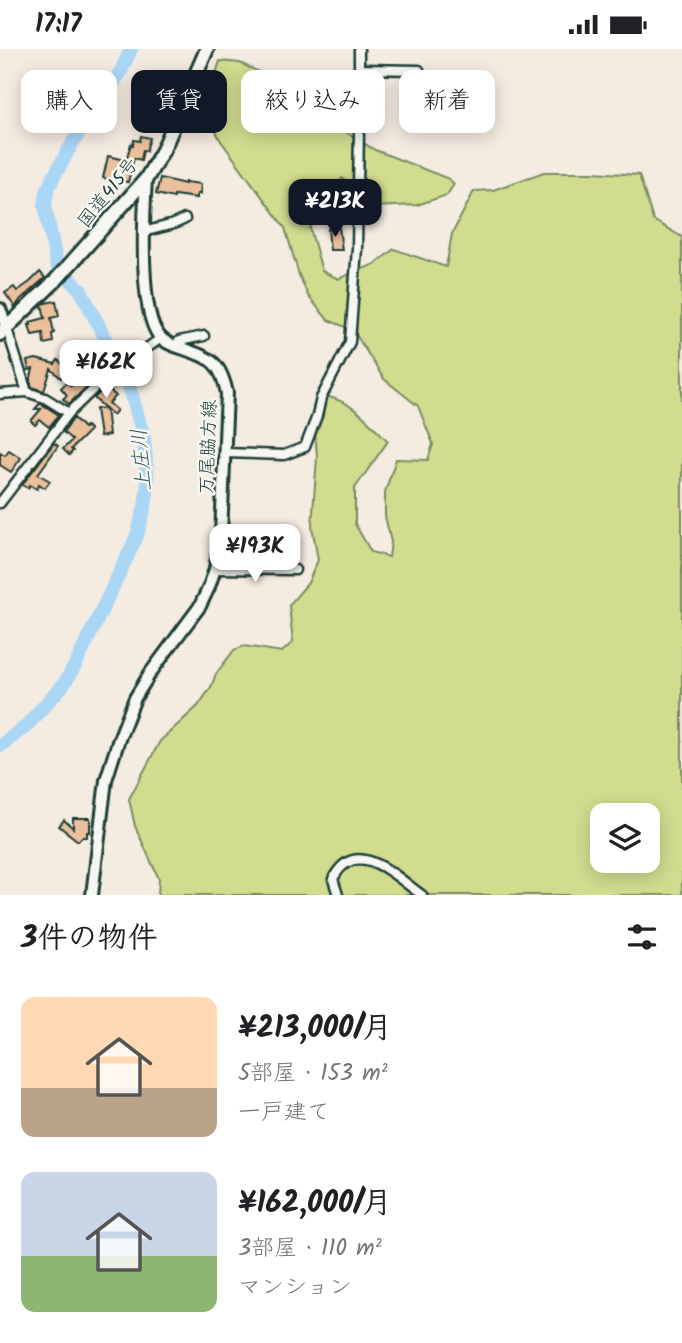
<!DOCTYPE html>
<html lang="ja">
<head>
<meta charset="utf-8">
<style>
  :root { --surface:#fff; --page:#f6f6f6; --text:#202124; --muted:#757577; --accent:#111827 }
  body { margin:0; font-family:Kalam,"Klee One",sans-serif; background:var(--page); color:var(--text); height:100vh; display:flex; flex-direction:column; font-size:26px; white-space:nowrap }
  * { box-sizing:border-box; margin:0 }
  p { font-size:23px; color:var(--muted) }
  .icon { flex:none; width:38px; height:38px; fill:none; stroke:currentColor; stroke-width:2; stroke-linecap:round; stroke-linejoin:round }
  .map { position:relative; height:846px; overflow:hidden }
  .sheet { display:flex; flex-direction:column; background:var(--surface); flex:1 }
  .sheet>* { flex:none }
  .hud { position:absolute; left:21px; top:21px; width:640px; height:63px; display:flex; gap:14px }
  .tools { position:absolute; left:590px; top:754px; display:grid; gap:14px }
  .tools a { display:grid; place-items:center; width:70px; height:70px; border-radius:14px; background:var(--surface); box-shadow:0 4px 18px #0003; font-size:35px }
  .price { position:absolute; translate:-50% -60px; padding:0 16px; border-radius:14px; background:#fff; color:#222; font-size:23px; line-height:46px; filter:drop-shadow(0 2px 4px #0008) }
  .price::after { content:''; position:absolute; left:50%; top:42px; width:21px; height:16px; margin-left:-10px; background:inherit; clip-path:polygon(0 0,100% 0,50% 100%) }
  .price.selected { background:var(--accent); color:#fff }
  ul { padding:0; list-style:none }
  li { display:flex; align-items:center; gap:21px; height:175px; padding:0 21px }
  li span { display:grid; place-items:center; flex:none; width:196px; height:140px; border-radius:14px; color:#555 }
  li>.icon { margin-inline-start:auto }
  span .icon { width:84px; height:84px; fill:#fffc; stroke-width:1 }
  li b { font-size:30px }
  h2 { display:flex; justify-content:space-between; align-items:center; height:84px; padding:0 21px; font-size:30px }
  .chip { padding:0 24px; border-radius:14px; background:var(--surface); box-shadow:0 4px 18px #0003; font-size:24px; line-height:63px }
  .chip.selected { background:var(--accent); color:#fff }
  .status { display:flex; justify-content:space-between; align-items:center; height:49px; padding:0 35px; background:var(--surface); direction:ltr }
  .status svg { height:19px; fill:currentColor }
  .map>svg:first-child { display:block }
  .green { fill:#d1dc8f; stroke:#788c62; stroke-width:2; fill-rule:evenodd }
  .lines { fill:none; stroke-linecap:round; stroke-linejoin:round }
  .river { stroke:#aad6f6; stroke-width:14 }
  .building { fill:#ecc09c; stroke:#1f3d34; stroke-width:2 }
  .minor-casing { stroke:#1f3d34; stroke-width:13 }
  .major-casing { stroke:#1f3d34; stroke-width:16 }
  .highway-casing { stroke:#1f3d34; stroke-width:18 }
  .minor { stroke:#f6f6f2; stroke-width:8 }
  .major { stroke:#f6f6f2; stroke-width:10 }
  .highway { stroke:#f6f6f2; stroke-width:12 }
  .labels { text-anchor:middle; stroke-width:5; stroke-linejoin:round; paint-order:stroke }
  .street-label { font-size:19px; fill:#1f3d34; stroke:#f6f6f2 }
  .water-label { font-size:21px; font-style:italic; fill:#3b5c5b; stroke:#f6f6f2 }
</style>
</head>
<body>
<div class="status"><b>17:17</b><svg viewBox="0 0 49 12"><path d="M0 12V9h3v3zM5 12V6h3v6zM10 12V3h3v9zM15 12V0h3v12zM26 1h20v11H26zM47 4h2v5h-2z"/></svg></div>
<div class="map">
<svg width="682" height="846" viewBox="0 0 682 846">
  <rect width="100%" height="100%" fill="#f4ebe1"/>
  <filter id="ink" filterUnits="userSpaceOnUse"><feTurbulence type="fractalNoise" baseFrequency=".0143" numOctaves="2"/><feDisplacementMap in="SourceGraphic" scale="14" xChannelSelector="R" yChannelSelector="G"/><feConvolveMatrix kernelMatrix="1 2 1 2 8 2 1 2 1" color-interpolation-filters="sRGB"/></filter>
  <g filter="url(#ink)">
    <!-- green -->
    <path class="green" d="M220,12l20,2 93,44 8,22 34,21 74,29 5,5 -7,11 -30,10 -45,2 -30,-29 -32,50 12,43 16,8 37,-15 19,-15 52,18 6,-33 22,-43 19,-1 51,-18h49l46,3 14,45 29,17v658h-524l1,-16 -24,-53 -6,-27 31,-58 38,-35 13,-19 5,-13 18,-24 10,-4 38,6 11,-10 -4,-37 19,-22 10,-23 -6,-34 5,-69 -4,-51 16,-9c25,6 42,27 59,44l-33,47v36l16,28 18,5 2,-15 -6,-26v-24l11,-33 32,1 5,-16 -15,-38 -34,-27 -31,-49 -25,-10 -20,-24 -9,-21 -14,-47 -64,-87 -17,-31zM602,766h46v46h-46z"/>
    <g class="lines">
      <!-- river -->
      <polyline class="river" points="0,697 25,678 64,635 77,613 137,487 145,457 148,435 144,390 132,346 119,316 80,240 57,217 45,157 47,142 53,129 73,93 121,22 131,0"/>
    </g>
    <!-- building -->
    <g class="building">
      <polygon points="426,24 432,24 433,54 418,54 418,40 424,39"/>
      <rect x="366" y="31" width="13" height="19"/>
      <polygon points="160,40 169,45 159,65 156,65 152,72 139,63 146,55 150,57"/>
      <polygon points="141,87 150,89 146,102 143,101 141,111 134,109 128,133 103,129 108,107 126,111 131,95 133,96 134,91 140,92"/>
      <polygon points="160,129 185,135 185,133 201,135 200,145 197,145 197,149 174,146 174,149 156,145"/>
      <polygon points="339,178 342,201 330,201 328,180"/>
      <polygon points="40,223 45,229 21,250 15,258 5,244 14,238 17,242 30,233"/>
      <polygon points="56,252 59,267 51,269 54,284 52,285 53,293 44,295 43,284 32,286 29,276 31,276 30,273 45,269 42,256 45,254"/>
      <polygon points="36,310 55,315 58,311 69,321 61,329 51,320 44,342 32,338 30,332 33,320 29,321 27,312"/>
      <polygon points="88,316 99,326 69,355 63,350 67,346 61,339 67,333 71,337"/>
      <polygon points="106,338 116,347 109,354 117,361 113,366 94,349"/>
      <polygon points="40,354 59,366 49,378 40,371 35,376 31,372 41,360 35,360"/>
      <polygon points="106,359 109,386 100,388 96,360"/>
      <polygon points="74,369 84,379 86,377 90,381 71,400 73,402 69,406 63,400 72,391 63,383"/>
      <polygon points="54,394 58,397 38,425 50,432 45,439 39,435 37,440 30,436 28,439 22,436"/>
      <polygon points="9,401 21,409 11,423 0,416 0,403 5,406"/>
      <polygon points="73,769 90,769 90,783 87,783 87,788 82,788 78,792 59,777 64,771 73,779"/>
    </g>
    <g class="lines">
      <defs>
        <g id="minor">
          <polyline points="359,20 419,21"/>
          <polyline points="143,183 174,175 185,170"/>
          <polyline points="7,280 27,343"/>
          <polyline points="176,297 179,292 204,287"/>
          <polyline points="0,345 27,343 45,349 69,364"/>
          <polyline points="225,404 284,406 305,398 317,367 321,349 350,293 357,199 359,82 359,0"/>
          <polyline points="0,454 69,364 105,329 161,289"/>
          <polyline points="215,520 295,521"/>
          <path d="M338,846l-5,-16c23,-45 64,-1 89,16"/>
        </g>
        <g id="major">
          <polyline points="0,260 7,280"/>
          <path d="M92,846l14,-115 13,-41 16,-41 16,-26 49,-66 9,-19 6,-18 6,-34 6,-142c-7,-33 -17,-35 -46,-45 -7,-2 -15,-5 -20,-10 -23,-21 -17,-127 -15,-159"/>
        </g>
        <polyline id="highway" points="0,285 56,231 146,130 163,101 207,0"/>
      </defs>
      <!-- minor casing -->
      <use href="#minor" class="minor-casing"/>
      <!-- major casing -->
      <use href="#major" class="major-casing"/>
      <!-- highway casing -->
      <use href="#highway" class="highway-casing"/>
      <!-- minor -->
      <use href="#minor" class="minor"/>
      <!-- major -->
      <use href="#major" class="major"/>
      <!-- highway -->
      <use href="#highway" class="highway"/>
    </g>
  </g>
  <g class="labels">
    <!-- street labels -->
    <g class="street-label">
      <text transform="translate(107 143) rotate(-51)" y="7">国道415号</text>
      <text transform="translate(207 398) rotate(-88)" y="7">万尾脇方線</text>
    </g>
    <!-- water labels -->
    <g class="water-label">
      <text transform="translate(141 411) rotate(-95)" y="7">上庄川</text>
    </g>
  </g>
</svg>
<div class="tools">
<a><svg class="icon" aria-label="layers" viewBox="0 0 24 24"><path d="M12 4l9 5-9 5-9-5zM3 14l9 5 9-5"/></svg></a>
</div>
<b class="price selected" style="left:335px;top:190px">¥213K</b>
<b class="price" style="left:106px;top:351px">¥162K</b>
<b class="price" style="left:255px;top:535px">¥193K</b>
<div class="hud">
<a class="chip">購入</a>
<a class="chip selected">賃貸</a>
<a class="chip">絞り込み</a>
<a class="chip">新着</a>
</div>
</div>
<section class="sheet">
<h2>3件の物件<svg class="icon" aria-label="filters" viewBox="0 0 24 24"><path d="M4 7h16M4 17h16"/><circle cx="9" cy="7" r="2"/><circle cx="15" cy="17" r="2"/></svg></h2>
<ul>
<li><span style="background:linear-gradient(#ffd9b3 65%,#b9a48a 0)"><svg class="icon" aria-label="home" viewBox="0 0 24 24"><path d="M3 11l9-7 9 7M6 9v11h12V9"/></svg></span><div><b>¥213,000/月</b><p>5部屋 · 153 m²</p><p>一戸建て</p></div></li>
<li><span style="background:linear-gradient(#c9d6e8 60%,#8fb573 0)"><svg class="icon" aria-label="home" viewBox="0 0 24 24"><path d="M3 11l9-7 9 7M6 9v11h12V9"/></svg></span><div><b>¥162,000/月</b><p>3部屋 · 110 m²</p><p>マンション</p></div></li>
</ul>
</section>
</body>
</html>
